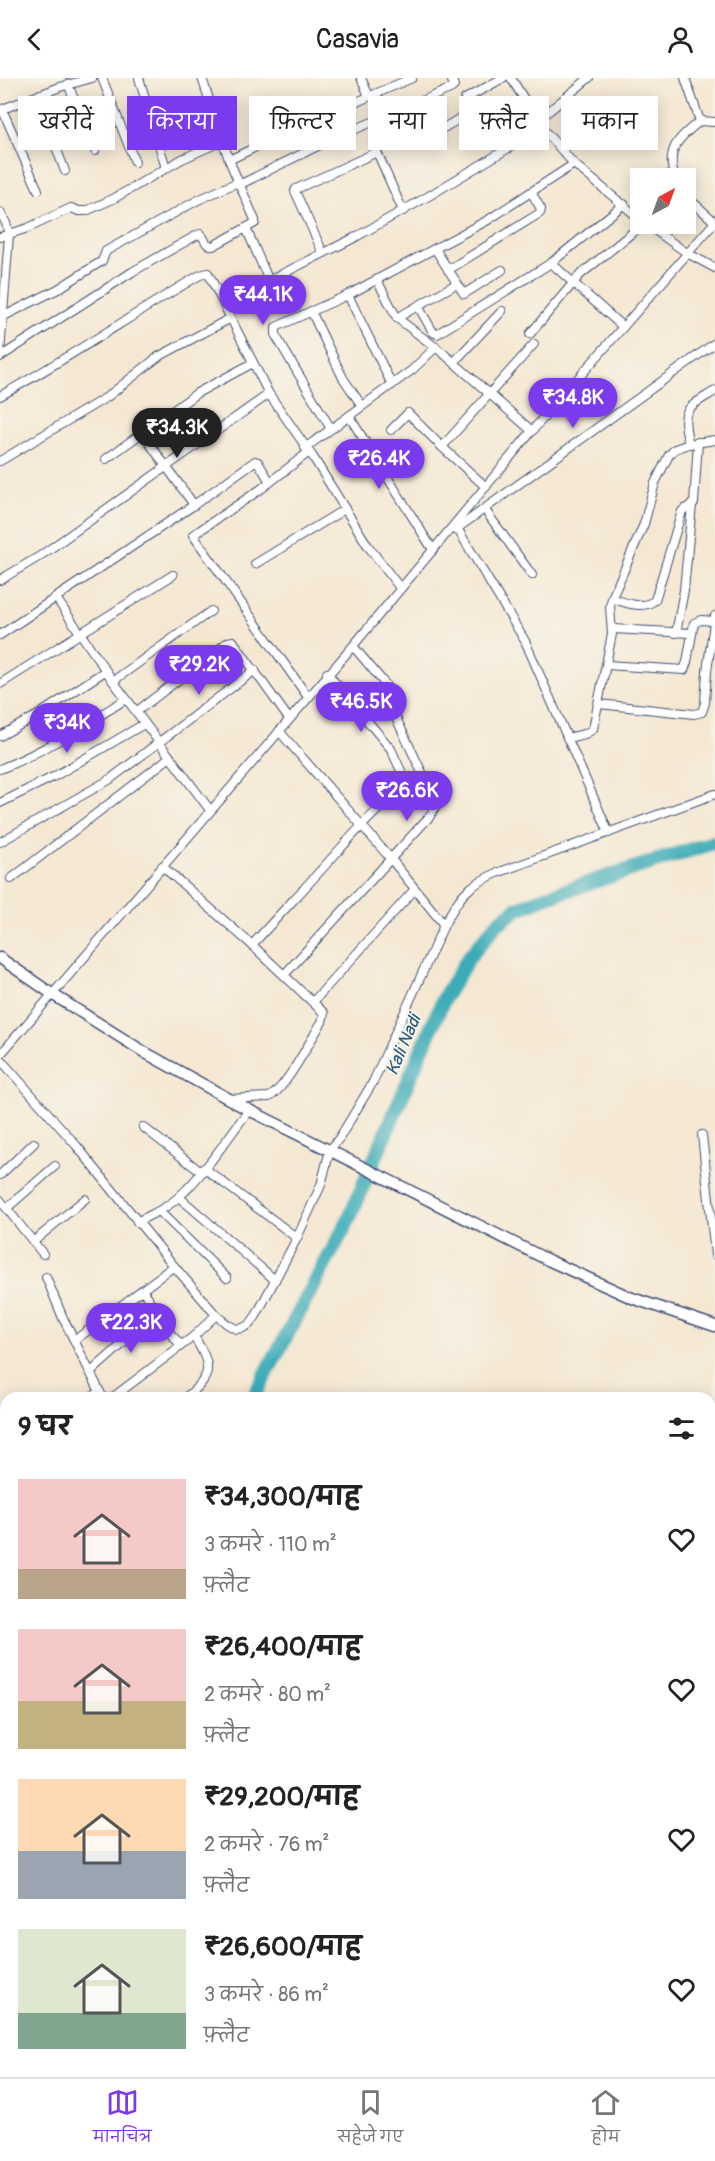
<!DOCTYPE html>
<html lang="hi">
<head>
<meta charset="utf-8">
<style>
  :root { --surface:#fff; --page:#f6f6f6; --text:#222; --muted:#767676; --line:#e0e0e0; --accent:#7c3aed }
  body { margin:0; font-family:Pangolin,"Playpen Sans Deva",sans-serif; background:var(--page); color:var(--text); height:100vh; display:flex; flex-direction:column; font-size:22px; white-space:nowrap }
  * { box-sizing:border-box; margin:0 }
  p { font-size:20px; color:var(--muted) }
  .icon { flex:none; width:33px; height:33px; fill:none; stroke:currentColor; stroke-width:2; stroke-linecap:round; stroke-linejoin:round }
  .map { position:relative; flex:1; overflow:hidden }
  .details { position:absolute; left:0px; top:1314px; width:716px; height:686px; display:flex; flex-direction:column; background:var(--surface); border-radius:18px 18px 0 0; box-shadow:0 3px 15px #0003 }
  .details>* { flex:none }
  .hud { position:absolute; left:18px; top:18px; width:680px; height:54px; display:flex; gap:12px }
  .needle { width:39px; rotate:41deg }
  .buttons { position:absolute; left:630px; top:90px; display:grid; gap:12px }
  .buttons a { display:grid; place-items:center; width:66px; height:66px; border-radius:0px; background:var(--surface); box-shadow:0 3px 15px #0003; font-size:30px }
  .price { position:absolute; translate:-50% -51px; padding:0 14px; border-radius:21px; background:var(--accent); color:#fff; font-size:20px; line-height:39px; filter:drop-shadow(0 2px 3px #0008) }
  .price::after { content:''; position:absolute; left:50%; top:36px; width:18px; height:14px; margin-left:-9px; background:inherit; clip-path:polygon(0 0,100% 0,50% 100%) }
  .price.active { background:#222; color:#fff }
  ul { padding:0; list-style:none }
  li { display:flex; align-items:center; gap:18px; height:150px; padding:0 18px }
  li span { display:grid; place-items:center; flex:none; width:168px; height:120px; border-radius:0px; color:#555 }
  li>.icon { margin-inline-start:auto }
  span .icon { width:72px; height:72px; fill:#fffc; stroke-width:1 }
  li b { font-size:26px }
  h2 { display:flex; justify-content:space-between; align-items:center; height:72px; padding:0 18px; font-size:26px }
  .pill { padding:0 21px; border-radius:0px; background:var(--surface); box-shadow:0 3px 15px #0003; font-size:21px; line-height:54px }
  .pill.active { background:var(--accent); color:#fff }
  header { display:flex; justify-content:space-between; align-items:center; height:78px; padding:0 18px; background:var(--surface); font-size:27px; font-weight:600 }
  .tab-bar { display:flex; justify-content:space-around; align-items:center; height:84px; border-top:2px solid var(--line); background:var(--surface); font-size:16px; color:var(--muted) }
  .tab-bar a { display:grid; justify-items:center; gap:3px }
  .tab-bar .active { color:var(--accent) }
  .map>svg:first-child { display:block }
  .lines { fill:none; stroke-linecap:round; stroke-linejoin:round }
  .river { stroke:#3babb7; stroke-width:15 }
  .minor-casing { stroke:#3c4b70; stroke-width:10 }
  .major-casing { stroke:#3c4b70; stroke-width:13 }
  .minor { stroke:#fff; stroke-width:8 }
  .major { stroke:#fff; stroke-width:10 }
  .labels { text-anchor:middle; stroke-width:4.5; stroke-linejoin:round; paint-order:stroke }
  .water-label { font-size:18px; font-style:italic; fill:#265a7d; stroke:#f7f3e8 }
</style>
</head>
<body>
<header><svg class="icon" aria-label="back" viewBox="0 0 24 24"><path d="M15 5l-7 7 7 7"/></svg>Casavia<svg class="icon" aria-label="person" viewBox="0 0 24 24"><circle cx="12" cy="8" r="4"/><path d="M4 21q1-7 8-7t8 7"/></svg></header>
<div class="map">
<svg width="715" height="1999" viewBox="0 0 715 1999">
  <rect width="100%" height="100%" fill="#f7f3e8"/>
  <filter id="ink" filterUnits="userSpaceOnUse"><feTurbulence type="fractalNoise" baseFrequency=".0167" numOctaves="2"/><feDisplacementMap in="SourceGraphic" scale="12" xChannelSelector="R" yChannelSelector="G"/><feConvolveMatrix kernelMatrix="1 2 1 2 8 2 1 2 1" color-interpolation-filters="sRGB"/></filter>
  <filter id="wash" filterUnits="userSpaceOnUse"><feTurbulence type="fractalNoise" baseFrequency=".008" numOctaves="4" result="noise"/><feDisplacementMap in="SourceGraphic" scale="24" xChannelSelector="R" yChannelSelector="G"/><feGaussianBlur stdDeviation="1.35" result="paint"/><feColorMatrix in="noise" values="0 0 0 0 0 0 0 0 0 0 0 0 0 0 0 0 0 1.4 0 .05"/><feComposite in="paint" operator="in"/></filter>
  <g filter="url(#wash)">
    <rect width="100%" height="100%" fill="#f5e8d3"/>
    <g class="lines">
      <!-- river -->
      <g class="river">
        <polyline points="253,1320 348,1143 445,918 469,879 497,846 517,831 546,819 715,764"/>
        <polyline points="0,1861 6,1848"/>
      </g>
    </g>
  </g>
  <g filter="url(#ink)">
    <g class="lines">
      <defs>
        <g id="minor">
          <polyline points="102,0 135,84"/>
          <polyline points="139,0 166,90"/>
          <polyline points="361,0 369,18"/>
          <polyline points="511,0 542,50 574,86 640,141"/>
          <polyline points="68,6 95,73"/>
          <polyline points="40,16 57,50 57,54 52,59 65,93"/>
          <polyline points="2,31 38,112"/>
          <polyline points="0,32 60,9 92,0"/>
          <polyline points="537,43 589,0"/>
          <polyline points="700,43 715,44"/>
          <polyline points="418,65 469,35 464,23 465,21 503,0"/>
          <polyline points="229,82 285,55 412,0"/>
          <path d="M675,100c-10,-28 3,-40 25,-57l-15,-43"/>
          <polyline points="239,107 330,62 452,10 454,8 451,0"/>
          <polyline points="686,118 715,144"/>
          <polyline points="0,134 6,145 9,157 0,275"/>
          <polyline points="646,146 687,175 715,190"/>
          <polyline points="246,150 269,203"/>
          <polyline points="0,159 28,150 71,130 79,133 86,133 113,121 182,81 222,63"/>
          <polyline points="435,171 464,216 502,192"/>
          <polyline points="323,175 295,113 296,111 377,74 403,133"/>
          <polyline points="448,192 540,135 541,131 531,114"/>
          <polyline points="377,202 397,240 443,275 532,353"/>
          <polyline points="348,217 392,307"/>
          <polyline points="224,225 354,160 427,119 542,50"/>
          <polyline points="418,228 433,254 437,256 551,185"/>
          <polyline points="311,233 343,300 362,328"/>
          <polyline points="4,238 58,211 102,183 106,173 198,122 238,104"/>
          <polyline points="397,240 456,206"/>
          <polyline points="623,249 551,185 624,126"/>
          <polyline points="530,256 580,197 643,146"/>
          <polyline points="0,279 132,194 197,157 201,156 207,166 213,168 255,145 255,142 229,82 202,0"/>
          <polyline points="454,284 502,233"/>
          <path d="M0,318c69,-38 133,-82 200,-121l8,-2 61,121 44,63 55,89 32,42"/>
          <polyline points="349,338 433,472"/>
          <polyline points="331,351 276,258 276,249 348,217 488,142 574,86"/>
          <polyline points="391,352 408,335 442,369"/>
          <path d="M689,366c-9,-36 -3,-35 26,-53"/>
          <polyline points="305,370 412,292 436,269"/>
          <polyline points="106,381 142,355"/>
          <polyline points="0,383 107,319 158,279 231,240"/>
          <polyline points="486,409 442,369 534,266"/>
          <polyline points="194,427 255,383 258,384 270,404"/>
          <polyline points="485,432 532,497"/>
          <polyline points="457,450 525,563 609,755"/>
          <polyline points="455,452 715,265"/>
          <polyline points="255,486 345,431"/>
          <polyline points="0,502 40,478 269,316"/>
          <polyline points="56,520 113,603 210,732"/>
          <path d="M612,520c13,5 31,12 43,2l27,-89 12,-8 4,-61"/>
          <polyline points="612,551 691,555"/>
          <polyline points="676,555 684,512 692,427"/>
          <polyline points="0,557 194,427 142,355 197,315 253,285"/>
          <polyline points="607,587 684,592 687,584 694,545 701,542 714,543"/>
          <polyline points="327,595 391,671 407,706"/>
          <polyline points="113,603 211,533"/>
          <polyline points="0,606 173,497"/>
          <polyline points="308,619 193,457 261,411 309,374"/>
          <polyline points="599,626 694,636 702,634 705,625 707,593 715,538"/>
          <polyline points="136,634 228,564 233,563 289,641"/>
          <polyline points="279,653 391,781 444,847"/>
          <polyline points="0,658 38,637 105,593"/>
          <polyline points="567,660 585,656 593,651 612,556 610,529 612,520 644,446 655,405 669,377 675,371 689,366 715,362"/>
          <path d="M0,691c45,-18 85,-44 126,-70"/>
          <polyline points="0,725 55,698 144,646"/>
          <polyline points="0,764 109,702 255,592"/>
          <path d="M162,788l90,79 72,68 -2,9c-11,17 -37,68 -53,75l-41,2"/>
          <polyline points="11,801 170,679"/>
          <path d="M252,867c26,-29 53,-57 79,-86 28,-31 56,-63 93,-84"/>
          <polyline points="284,897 430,738 437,726 396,640 385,606 353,568"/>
          <polyline points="313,924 415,811"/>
          <polyline points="0,977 353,568 532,353 715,144"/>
          <path d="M0,981l76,86 98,121 42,49 11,9 9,5 7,-1 7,-4 6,-8 41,-78 24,-53 9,-35 10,-13 33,-55 71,-157c16,-30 23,-39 53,-52l218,-79"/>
          <polyline points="143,1049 201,1094"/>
          <polyline points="702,1057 715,1177"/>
          <polyline points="204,1090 297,1160"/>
          <polyline points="0,1097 34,1065"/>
          <polyline points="179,1119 275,1202"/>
          <polyline points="0,1122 43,1176"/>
          <polyline points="7,1130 55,1088"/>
          <polyline points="159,1133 227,1200"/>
          <path d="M137,1144c11,-6 23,-11 33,-18 27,-19 58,-67 79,-94"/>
          <polyline points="34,1163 85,1121"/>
          <polyline points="46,1199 63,1240 103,1320"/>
          <polyline points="142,1212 148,1219 154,1238 181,1267"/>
          <polyline points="75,1262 174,1188"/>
          <polyline points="91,1294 154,1238"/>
          <polyline points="87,1320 100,1315"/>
          <polyline points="112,1320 194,1258 216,1237"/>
          <path d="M185,1320c30,-23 26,-32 9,-62"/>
          <polyline points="0,1351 6,1355"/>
          <polyline points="710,1399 715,1382"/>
          <polyline points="710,1449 715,1449"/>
          <polyline points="710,1562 715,1546"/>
          <polyline points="710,1605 715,1605"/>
          <polyline points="710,1639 715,1638"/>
        </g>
        <polyline id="major" points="0,880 52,916 144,974 249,1032 550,1183 632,1220 715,1248"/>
      </defs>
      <!-- minor casing -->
      <use href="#minor" class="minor-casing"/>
      <!-- major casing -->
      <use href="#major" class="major-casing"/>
      <!-- minor -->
      <use href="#minor" class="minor"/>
      <!-- major -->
      <use href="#major" class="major"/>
    </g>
  </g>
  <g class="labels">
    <!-- water labels -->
    <g class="water-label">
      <text transform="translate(403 967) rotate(-67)" y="6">Kali Nadi</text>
    </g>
  </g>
</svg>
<div class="buttons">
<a><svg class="needle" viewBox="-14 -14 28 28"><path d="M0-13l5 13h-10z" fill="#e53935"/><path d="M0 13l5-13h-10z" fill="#767676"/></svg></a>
</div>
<b class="price" style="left:263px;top:248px">₹44.1K</b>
<b class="price" style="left:573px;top:351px">₹34.8K</b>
<b class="price active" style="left:177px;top:381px">₹34.3K</b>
<b class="price" style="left:379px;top:412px">₹26.4K</b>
<b class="price" style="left:199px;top:618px">₹29.2K</b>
<b class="price" style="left:361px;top:655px">₹46.5K</b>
<b class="price" style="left:67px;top:676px">₹34K</b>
<b class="price" style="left:407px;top:744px">₹26.6K</b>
<b class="price" style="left:131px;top:1276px">₹22.3K</b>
<div class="hud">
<a class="pill">खरीदें</a>
<a class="pill active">किराया</a>
<a class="pill">फ़िल्टर</a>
<a class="pill">नया</a>
<a class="pill">फ़्लैट</a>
<a class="pill">मकान</a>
</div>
<section class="details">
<h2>9 घर<svg class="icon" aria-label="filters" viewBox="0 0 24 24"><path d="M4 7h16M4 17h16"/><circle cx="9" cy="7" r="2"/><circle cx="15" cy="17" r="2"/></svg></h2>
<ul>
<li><span style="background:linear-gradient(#f6c9c9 75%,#b9a48a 0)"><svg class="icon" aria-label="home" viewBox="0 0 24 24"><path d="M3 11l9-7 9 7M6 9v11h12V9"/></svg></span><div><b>₹34,300/माह</b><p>3 कमरे · 110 m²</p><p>फ़्लैट</p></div><svg class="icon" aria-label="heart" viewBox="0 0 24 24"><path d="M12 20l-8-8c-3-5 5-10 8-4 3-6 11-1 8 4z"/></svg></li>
<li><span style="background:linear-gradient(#f6c9c9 60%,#c2b280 0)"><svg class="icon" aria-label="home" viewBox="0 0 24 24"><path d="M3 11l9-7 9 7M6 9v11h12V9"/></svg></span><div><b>₹26,400/माह</b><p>2 कमरे · 80 m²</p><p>फ़्लैट</p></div><svg class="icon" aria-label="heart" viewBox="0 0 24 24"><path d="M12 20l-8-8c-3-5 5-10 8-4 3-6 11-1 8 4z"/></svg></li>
<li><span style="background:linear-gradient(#ffd9b3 60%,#9aa5b1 0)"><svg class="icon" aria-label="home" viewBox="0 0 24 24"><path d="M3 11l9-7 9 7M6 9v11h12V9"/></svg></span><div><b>₹29,200/माह</b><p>2 कमरे · 76 m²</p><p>फ़्लैट</p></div><svg class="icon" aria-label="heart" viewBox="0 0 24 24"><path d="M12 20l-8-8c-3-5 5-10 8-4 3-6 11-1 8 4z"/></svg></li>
<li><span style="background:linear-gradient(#dfe7d0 70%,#7fa58c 0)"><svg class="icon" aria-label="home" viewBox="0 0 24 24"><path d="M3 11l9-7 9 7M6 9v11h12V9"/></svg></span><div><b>₹26,600/माह</b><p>3 कमरे · 86 m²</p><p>फ़्लैट</p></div><svg class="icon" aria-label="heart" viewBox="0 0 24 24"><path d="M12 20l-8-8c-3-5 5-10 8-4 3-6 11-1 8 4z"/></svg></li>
</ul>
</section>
</div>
<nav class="tab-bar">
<a class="active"><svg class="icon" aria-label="map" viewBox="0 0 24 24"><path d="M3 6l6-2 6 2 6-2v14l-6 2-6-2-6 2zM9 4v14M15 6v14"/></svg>मानचित्र</a>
<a><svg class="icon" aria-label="saved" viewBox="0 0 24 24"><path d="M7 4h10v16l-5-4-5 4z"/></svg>सहेजे गए</a>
<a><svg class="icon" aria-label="home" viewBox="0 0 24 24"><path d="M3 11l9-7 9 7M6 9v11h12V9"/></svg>होम</a>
</nav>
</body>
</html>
